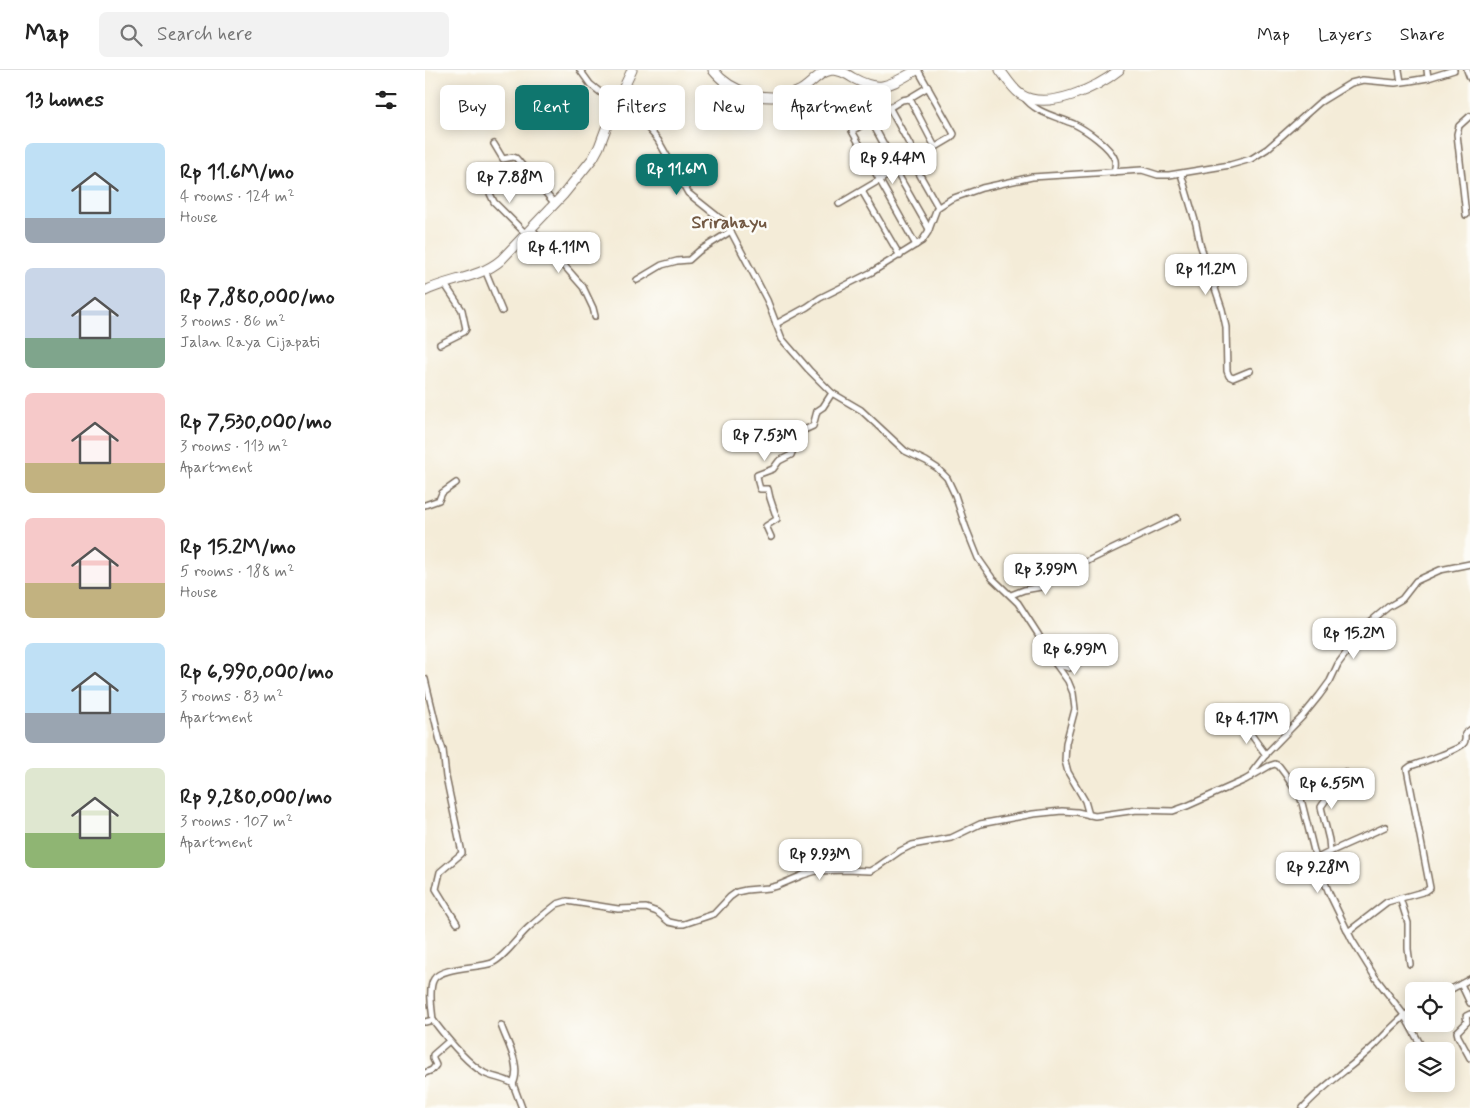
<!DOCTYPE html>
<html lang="en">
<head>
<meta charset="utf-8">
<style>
  :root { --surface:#fff; --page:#f2f2f2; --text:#222; --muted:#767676; --line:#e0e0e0; --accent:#0f766e }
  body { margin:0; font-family:Mynerve,sans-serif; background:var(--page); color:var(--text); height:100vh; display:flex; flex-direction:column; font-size:19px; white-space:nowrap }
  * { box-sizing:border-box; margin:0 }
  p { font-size:16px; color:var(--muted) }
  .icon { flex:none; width:28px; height:28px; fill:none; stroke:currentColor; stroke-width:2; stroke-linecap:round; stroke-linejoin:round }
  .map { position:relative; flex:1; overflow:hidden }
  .details { display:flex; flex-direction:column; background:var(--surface); width:425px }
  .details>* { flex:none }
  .hud { position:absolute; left:15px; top:15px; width:475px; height:45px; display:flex; gap:10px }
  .tools { position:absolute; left:980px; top:912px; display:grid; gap:10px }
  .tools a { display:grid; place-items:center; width:50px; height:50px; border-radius:8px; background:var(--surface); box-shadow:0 2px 12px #0003; font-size:25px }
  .price { position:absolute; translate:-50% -42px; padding:0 11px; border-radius:10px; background:#fff; color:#222; font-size:16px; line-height:32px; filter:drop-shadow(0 1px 2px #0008) }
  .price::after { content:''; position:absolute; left:50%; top:30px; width:15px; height:11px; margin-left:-8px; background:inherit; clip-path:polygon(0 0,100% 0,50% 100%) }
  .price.selected { background:var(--accent); color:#fff }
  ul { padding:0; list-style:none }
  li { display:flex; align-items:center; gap:15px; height:125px; padding:0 25px }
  li span { display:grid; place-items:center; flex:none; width:140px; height:100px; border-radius:8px; color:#555 }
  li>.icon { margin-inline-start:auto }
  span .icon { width:60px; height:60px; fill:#fffc; stroke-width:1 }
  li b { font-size:21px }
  h2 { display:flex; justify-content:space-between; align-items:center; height:60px; padding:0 25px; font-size:21px }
  .pill { padding:0 18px; border-radius:8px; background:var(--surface); box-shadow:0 2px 12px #0003; font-size:18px; line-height:45px }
  .pill.selected { background:var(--accent); color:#fff }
  header { display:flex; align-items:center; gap:30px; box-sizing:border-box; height:70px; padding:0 25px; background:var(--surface); border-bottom:1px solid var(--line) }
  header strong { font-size:24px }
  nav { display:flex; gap:28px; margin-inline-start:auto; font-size:18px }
  .search { width:350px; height:45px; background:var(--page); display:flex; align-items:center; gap:12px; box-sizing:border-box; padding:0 18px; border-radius:8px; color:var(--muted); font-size:19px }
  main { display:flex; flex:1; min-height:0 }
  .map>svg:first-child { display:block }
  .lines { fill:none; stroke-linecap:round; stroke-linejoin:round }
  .minor-casing { stroke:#7c6e5f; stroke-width:8 }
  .primary-casing { stroke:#7c6e5f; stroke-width:11 }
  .minor { stroke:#fff; stroke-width:5 }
  .primary { stroke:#fff; stroke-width:9 }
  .labels { text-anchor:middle; stroke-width:5; stroke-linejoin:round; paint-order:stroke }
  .quarter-label { font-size:18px; font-weight:bold; fill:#735943; stroke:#fdfcf7 }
</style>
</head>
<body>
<header>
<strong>Map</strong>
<div class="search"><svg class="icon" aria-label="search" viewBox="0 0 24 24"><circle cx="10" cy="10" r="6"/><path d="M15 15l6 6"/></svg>Search here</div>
<nav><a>Map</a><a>Layers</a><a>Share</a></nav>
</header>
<main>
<section class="details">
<h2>13 homes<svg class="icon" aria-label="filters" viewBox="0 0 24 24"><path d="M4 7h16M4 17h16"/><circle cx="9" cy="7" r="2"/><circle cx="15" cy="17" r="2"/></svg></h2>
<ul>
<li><span style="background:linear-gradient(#bfe0f5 75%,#9aa5b1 0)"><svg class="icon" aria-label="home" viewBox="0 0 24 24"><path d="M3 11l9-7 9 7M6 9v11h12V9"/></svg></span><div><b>Rp 11.6M/mo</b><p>4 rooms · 124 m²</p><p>House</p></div></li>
<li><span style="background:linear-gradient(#c9d6e8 70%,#7fa58c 0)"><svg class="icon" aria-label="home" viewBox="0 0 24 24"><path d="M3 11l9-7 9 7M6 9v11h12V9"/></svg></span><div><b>Rp 7,880,000/mo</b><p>3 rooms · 86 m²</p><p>Jalan Raya Cijapati</p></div></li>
<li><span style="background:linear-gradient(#f6c9c9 70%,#c2b280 0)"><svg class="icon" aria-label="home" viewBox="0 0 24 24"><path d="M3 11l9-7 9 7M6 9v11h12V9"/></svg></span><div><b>Rp 7,530,000/mo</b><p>3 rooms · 113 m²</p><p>Apartment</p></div></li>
<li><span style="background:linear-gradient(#f6c9c9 65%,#c2b280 0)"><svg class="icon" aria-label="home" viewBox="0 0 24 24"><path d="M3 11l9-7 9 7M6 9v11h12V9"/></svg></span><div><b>Rp 15.2M/mo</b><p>5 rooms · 188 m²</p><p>House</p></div></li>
<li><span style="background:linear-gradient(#bfe0f5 70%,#9aa5b1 0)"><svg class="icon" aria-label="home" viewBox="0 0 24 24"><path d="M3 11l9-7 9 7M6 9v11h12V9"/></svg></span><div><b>Rp 6,990,000/mo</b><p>3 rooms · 83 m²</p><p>Apartment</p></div></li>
<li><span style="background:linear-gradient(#dfe7d0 65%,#8fb573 0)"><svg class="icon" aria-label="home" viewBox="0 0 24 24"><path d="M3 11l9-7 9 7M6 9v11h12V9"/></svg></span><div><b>Rp 9,280,000/mo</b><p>3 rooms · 107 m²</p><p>Apartment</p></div></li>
</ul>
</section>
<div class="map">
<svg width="1045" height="1038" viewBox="0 0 1045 1038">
  <rect width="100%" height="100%" fill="#fdfcf7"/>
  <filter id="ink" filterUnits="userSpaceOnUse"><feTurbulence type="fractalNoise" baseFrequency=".02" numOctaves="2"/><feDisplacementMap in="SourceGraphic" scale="10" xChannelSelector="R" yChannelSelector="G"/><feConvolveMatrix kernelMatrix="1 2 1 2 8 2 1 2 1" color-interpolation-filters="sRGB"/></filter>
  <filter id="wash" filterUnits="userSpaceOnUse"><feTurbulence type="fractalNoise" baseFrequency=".0096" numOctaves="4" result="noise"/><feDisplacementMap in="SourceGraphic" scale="20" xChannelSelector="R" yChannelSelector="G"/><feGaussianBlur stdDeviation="1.12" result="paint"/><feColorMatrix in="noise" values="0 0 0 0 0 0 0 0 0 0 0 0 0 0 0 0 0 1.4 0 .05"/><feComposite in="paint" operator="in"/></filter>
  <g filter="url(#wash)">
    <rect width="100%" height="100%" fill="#f4ecd8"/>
  </g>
  <g filter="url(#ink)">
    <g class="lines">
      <defs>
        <g id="minor">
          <polyline points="155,0 165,14 191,35 216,50 233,70 263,123 302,154 342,230 357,269 384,300 407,323 436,340 480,381 501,391 512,398 522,408 530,425 541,458 553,488 567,508 593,533 613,564 627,589 643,611 648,623 650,639 641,673 640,691 643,702 660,731 664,745"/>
          <polyline points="493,0 529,64 526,68 487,91 513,137"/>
          <polyline points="974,0 976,12"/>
          <polyline points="1002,0 1003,8"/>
          <polyline points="1042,0 1045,8"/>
          <path d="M598,26c12,17 32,20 51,28 12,6 37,23 41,36 1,4 0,8 -1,12"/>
          <polyline points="483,29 503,17"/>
          <polyline points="464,37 492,88"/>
          <polyline points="445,49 473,100"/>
          <polyline points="69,74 78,89 88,87 91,88 130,134"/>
          <polyline points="471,101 504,159"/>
          <polyline points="756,104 771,154 775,174 797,239 801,257 802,301 804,306 808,308 825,301"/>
          <polyline points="59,111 69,132 101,164"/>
          <polyline points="437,121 475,186"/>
          <polyline points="414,134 487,91"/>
          <polyline points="1041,145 1032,64 1034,56 1045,46"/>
          <polyline points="106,158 158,217 168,238 170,246"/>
          <polyline points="491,175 427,61 477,30 483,29 486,31 510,77"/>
          <polyline points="60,200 77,241"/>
          <polyline points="212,210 237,195 252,191 264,190 274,181 306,161"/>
          <polyline points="351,254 382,237 395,228 447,202 497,171 503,162 512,138 526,129 557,118 607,107 717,100 733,105 744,105 805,95 826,89 842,79 895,32 926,13 938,10 970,13 985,11 1003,8 1029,0"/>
          <polyline points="15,274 39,262 41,259 37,240 19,213"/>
          <polyline points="0,435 14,430 17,423 31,413"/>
          <polyline points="346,467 341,456 352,449 345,428 343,419 335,419 333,412 332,405 348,399 354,391 366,385 370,375 376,372 377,361 388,356 392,341 398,337 407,323"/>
          <polyline points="586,525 599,520 616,517 642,501 752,448"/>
          <polyline points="906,559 926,578"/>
          <polyline points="631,594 644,598 664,586"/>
          <polyline points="0,609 15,671 18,680 21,707 37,783 36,784 15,802 11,819 32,853"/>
          <polyline points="823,655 825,663 841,685"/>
          <polyline points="826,707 828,701 842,683 877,647 894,626 905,611 913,594 938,560 945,552 963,537 977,529 991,511 1015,500 1045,494"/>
          <polyline points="905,781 904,770 896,737 920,702"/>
          <path d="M891,789c22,-12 46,-21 69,-32"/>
          <polyline points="975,828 983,853 983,879 985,894"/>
          <path d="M923,862l39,-30 39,-11 4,-3 -23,-119 4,-3c9,-3 50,-17 53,-23 2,-3 1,-6 1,-9l5,-4"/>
          <polyline points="1036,914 1045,933"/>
          <polyline points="1021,922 1045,909"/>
          <polyline points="1045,944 1041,946 1042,952 1032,962 1033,966 1045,988"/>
          <path d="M8,950c-1,-11 -5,-32 1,-41 7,-12 45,-11 58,-16 13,-6 25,-25 36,-35 9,-8 19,-16 29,-24l10,-3 51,8 28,-1 11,4 12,10 9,2h6l30,-10 16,-17 7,-5 9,-2 23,-2 8,-2 26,-11 13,-4 29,-1 25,1 7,-4 23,-16 12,-6 39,-7 29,-14 53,-10 29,-3 15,1 18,4 42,-6 36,1 14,-5 58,-26 24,-14 6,-2 4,2 6,8 16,25 15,60 6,16 7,18 23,47 23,37 29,38 20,36"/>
          <path d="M0,952l8,-2c12,16 34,43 51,53 9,5 21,5 29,11l9,24"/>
          <path d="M76,955c6,18 21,41 12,59"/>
          <polyline points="0,1003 7,1000 11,995 8,989 8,985 24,971"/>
          <path d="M878,1038c21,-24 48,-40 71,-62 13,-13 24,-27 40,-37"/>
        </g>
        <g id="primary">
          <path d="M288,0c18,23 55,34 84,22 13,-5 20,-20 35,-22 8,0 15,4 21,8 29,16 38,6 64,-8"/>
          <path d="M575,0c6,8 12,18 20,24 27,18 78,-7 99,-24"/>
          <path d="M0,221c24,-12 55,-13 76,-31l62,-65 30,-37 6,-11 12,-32 21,-45"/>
        </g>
      </defs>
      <!-- minor casing -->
      <use href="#minor" class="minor-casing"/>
      <!-- primary casing -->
      <use href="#primary" class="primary-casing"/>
      <!-- minor -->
      <use href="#minor" class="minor"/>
      <!-- primary -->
      <use href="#primary" class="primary"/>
    </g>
  </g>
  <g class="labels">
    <!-- quarter labels -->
    <g class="quarter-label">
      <text x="304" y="158">Srirahayu</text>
    </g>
  </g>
</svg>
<div class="tools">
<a><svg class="icon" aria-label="locate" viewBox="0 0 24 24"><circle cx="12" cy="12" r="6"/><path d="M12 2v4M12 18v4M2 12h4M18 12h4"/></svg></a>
<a><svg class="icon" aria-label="layers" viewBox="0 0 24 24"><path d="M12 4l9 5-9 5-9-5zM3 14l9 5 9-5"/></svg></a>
</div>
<b class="price" style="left:468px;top:115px">Rp 9.44M</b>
<b class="price selected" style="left:252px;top:126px">Rp 11.6M</b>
<b class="price" style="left:85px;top:134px">Rp 7.88M</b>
<b class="price" style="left:134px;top:204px">Rp 4.11M</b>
<b class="price" style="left:781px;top:226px">Rp 11.2M</b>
<b class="price" style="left:340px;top:392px">Rp 7.53M</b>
<b class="price" style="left:621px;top:526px">Rp 3.99M</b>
<b class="price" style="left:929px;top:590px">Rp 15.2M</b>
<b class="price" style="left:650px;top:606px">Rp 6.99M</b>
<b class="price" style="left:822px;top:675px">Rp 4.17M</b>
<b class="price" style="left:907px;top:740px">Rp 6.55M</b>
<b class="price" style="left:395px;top:811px">Rp 9.93M</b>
<b class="price" style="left:893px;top:824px">Rp 9.28M</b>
<div class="hud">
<a class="pill">Buy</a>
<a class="pill selected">Rent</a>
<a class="pill">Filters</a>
<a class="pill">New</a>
<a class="pill">Apartment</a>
</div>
</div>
</main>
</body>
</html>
